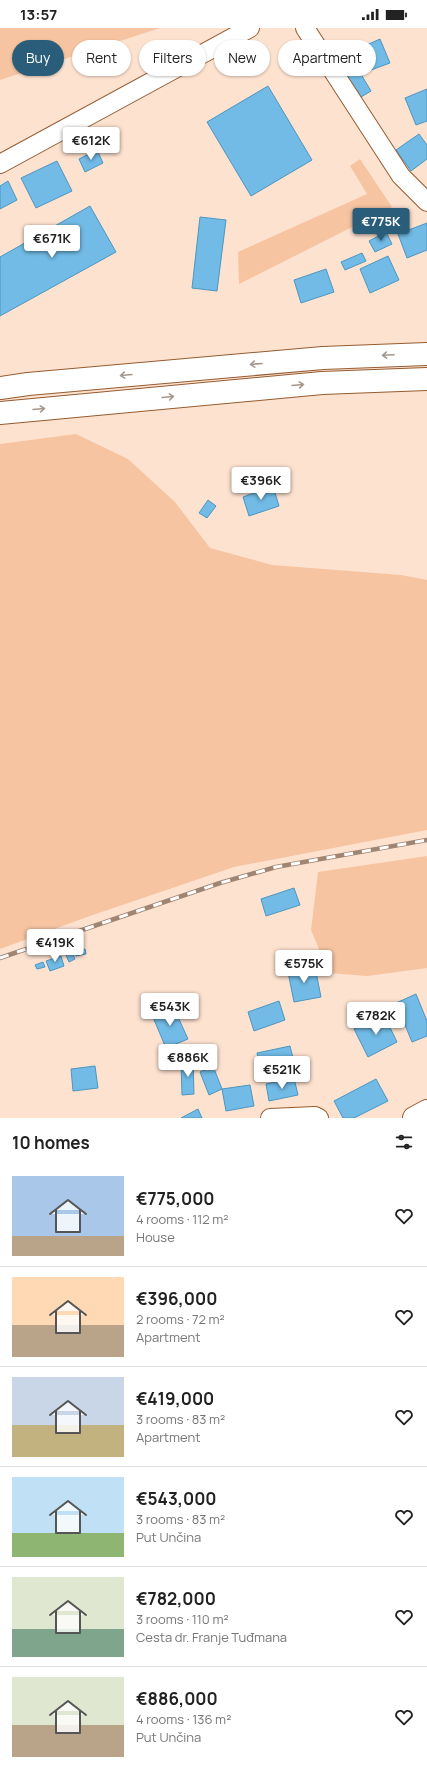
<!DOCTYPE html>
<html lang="en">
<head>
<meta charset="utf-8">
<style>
  :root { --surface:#fff; --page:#f2f2f2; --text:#222; --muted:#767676; --line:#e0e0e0; --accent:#2a5d7a }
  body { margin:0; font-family:Manrope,sans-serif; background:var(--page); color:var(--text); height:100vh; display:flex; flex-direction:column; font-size:15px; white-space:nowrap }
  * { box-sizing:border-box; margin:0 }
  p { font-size:13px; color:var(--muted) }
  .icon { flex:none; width:22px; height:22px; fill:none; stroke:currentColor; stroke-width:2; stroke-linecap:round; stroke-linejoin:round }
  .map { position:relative; height:1090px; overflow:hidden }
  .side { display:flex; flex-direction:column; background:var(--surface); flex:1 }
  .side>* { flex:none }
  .top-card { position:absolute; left:12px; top:12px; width:403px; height:36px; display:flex; gap:8px }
  .price { position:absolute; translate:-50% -34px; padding:0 9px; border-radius:4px; background:#fff; color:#222; font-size:13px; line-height:26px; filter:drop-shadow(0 1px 2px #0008) }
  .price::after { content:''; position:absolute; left:50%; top:24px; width:12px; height:9px; margin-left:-6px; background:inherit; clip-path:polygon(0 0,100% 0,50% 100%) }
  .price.active { background:var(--accent); color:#fff }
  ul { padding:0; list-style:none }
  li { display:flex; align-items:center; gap:12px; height:100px; padding:0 12px }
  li+li { border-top:1px solid var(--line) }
  li span { display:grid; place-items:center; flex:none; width:112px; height:80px; border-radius:0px; color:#555 }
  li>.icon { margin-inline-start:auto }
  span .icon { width:48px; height:48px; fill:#fffc; stroke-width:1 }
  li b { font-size:17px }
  h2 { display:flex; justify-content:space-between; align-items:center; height:48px; padding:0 12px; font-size:17px }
  .tag { padding:0 14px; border-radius:18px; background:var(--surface); box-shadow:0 1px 3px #0004; font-size:14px; line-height:36px }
  .tag.active { background:var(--accent); color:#fff }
  .status { display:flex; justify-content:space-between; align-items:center; height:28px; padding:0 20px; background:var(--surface); direction:ltr }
  .status svg { height:11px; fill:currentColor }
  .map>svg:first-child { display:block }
  .green { fill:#f6c4a1 }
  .building { fill:#71bbe6; stroke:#4c96bf }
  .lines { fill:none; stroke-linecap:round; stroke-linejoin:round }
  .minor-casing { stroke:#955b2f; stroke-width:20 }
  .major-casing { stroke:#955b2f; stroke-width:24 }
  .highway-casing { stroke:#955b2f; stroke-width:24 }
  .minor { stroke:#fff; stroke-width:18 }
  .major { stroke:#fff; stroke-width:22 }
  .highway { stroke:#fff; stroke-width:22 }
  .rail-casing { stroke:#a08573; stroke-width:4.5 }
  .rail { stroke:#fff; stroke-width:3; stroke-dasharray:9; stroke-linecap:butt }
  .oneway { stroke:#a4988e }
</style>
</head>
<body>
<div class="status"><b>13:57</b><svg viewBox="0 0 49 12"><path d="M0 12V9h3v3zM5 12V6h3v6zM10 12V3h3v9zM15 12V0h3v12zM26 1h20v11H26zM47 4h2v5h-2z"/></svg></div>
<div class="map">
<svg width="427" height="1090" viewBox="0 0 427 1090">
  <rect width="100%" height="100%" fill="#fee2d0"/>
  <!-- green -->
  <g class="green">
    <polygon points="0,0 160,0 0,52"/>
    <polygon points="360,131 392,179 239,256 238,224 367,166 350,138"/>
    <polygon points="76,406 128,431 175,474 210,520 272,537 401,547 427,552 427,802 234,839 90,888 0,921 0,416"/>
    <polygon points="427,828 427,940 367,948 329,945 311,902 318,844"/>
  </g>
  <!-- building -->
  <g class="building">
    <polygon points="380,11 390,35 371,42 362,19"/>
    <polygon points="356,38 371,63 356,72 341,46"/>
    <polygon points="268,58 312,132 251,168 207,94"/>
    <polygon points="427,61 427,93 416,97 405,70"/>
    <polygon points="419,106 427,117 427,131 411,143 396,122"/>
    <polygon points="97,122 103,135 85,144 79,131"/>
    <polygon points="57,133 72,163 36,180 21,150"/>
    <polygon points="8,153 17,172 0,181 0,158"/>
    <polygon points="90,178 116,224 0,288 0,229"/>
    <polygon points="200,189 226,192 217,263 192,260"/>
    <polygon points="427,195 427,222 407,230 398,206"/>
    <polygon points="386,204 392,216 375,224 369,213"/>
    <polygon points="362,225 366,233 345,242 341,234"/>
    <polygon points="388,228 399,252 370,265 360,241"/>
    <polygon points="326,241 334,264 301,275 294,252"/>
    <polygon points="273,458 279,478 249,488 243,469"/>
    <polygon points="208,472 216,478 207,490 199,485"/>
    <polygon points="294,860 300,877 266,888 261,871"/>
    <polygon points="85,921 86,926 76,928 75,923"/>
    <polygon points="72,924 75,931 69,934 66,927"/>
    <polygon points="61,928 64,938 50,943 46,933"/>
    <polygon points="43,934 45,939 37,941 35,937"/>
    <polygon points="315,939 321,969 294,974 288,944"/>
    <polygon points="416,966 427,993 427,1008 412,1014 396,975"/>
    <polygon points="279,973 285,992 254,1003 248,984"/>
    <polygon points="173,978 188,1011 166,1020 152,987"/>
    <polygon points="384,987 397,1014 368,1029 354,1001"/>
    <polygon points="290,1018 295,1038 261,1045 257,1025"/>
    <polygon points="193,1034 194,1066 182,1067 181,1035"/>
    <polygon points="95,1038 98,1060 73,1063 71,1041"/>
    <polygon points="213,1038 222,1061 209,1067 200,1044"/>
    <polygon points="294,1050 298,1067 269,1073 266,1056"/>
    <polygon points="376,1051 388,1073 354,1090 343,1090 334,1073"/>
    <polygon points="250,1057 254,1078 226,1083 222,1061"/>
    <polygon points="198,1081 202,1090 181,1090"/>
  </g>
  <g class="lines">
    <defs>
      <g id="minor">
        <polyline points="305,0 401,148 427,174"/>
        <polyline points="0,136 250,0"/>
        <polyline points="270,1090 315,1088 319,1090"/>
      </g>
      <polyline id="major" points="414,1090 427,1083"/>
      <g id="highway">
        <polyline points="0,360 28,356 323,330 427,326"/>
        <polyline points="0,385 322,355 427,351"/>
      </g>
    </defs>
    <!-- minor casing -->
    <use href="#minor" class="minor-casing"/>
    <!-- major casing -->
    <use href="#major" class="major-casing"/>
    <!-- highway casing -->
    <use href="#highway" class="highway-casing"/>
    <!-- minor -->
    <use href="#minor" class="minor"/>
    <!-- major -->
    <use href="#major" class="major"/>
    <!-- highway -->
    <use href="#highway" class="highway"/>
    <defs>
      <polyline id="rail" points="0,930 220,855 276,839 427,812"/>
    </defs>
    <!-- rail casing -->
    <use href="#rail" class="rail-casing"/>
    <!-- rail -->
    <use href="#rail" class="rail"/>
  </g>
  <!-- one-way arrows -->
  <defs><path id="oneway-shaft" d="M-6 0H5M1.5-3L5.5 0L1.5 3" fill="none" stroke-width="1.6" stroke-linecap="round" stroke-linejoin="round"/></defs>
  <g class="oneway">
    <use href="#oneway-shaft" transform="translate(388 327) rotate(177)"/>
    <use href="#oneway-shaft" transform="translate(256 336) rotate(175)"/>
    <use href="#oneway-shaft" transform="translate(126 347) rotate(175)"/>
    <use href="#oneway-shaft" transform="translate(298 357) rotate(-5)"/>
    <use href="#oneway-shaft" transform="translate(168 369) rotate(-5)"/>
    <use href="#oneway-shaft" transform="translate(39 381) rotate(-5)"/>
  </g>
</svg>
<b class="price" style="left:91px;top:133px">€612K</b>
<b class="price active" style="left:381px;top:214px">€775K</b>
<b class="price" style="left:52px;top:231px">€671K</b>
<b class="price" style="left:261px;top:473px">€396K</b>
<b class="price" style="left:55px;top:935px">€419K</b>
<b class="price" style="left:304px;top:956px">€575K</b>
<b class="price" style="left:170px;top:999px">€543K</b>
<b class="price" style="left:376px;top:1008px">€782K</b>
<b class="price" style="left:188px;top:1050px">€886K</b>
<b class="price" style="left:282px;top:1062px">€521K</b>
<div class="top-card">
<a class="tag active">Buy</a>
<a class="tag">Rent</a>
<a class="tag">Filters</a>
<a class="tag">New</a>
<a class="tag">Apartment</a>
</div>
</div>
<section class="side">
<h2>10 homes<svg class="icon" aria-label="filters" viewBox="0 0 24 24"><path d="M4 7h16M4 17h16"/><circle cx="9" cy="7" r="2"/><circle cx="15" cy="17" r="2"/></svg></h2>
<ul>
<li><span style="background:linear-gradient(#a9c7e8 75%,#b9a48a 0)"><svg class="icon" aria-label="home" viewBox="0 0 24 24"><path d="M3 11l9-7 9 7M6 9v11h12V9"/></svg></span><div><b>€775,000</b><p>4 rooms · 112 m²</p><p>House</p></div><svg class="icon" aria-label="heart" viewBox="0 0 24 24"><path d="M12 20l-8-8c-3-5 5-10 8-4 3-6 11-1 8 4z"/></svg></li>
<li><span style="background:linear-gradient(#ffd9b3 60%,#b9a48a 0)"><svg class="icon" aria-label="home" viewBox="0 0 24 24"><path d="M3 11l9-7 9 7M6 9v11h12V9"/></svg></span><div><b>€396,000</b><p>2 rooms · 72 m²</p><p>Apartment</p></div><svg class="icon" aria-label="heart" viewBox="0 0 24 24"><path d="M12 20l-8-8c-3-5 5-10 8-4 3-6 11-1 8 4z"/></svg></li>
<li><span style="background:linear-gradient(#c9d6e8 60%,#c2b280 0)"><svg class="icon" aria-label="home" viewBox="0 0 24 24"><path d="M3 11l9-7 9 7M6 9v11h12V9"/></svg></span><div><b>€419,000</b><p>3 rooms · 83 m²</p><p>Apartment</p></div><svg class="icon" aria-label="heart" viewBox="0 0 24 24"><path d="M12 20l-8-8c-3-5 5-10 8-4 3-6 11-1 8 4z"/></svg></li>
<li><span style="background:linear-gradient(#bfe0f5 70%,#8fb573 0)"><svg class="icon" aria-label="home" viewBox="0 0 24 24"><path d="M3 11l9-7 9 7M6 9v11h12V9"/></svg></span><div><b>€543,000</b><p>3 rooms · 83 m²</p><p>Put Unčina</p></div><svg class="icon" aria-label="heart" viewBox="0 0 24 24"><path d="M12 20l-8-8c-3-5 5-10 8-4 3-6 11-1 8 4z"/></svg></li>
<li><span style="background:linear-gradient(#dfe7d0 65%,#7fa58c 0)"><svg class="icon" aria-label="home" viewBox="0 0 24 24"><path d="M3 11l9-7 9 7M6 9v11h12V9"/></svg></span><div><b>€782,000</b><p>3 rooms · 110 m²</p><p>Cesta dr. Franje Tuđmana</p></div><svg class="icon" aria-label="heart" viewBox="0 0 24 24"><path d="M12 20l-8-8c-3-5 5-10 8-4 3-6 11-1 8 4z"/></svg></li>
<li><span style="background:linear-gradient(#dfe7d0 60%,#b9a48a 0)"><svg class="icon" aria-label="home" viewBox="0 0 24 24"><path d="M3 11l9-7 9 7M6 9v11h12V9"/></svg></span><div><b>€886,000</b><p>4 rooms · 136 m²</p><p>Put Unčina</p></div><svg class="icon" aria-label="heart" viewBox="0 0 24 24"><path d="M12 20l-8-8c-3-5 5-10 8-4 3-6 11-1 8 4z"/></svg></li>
</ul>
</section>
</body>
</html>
